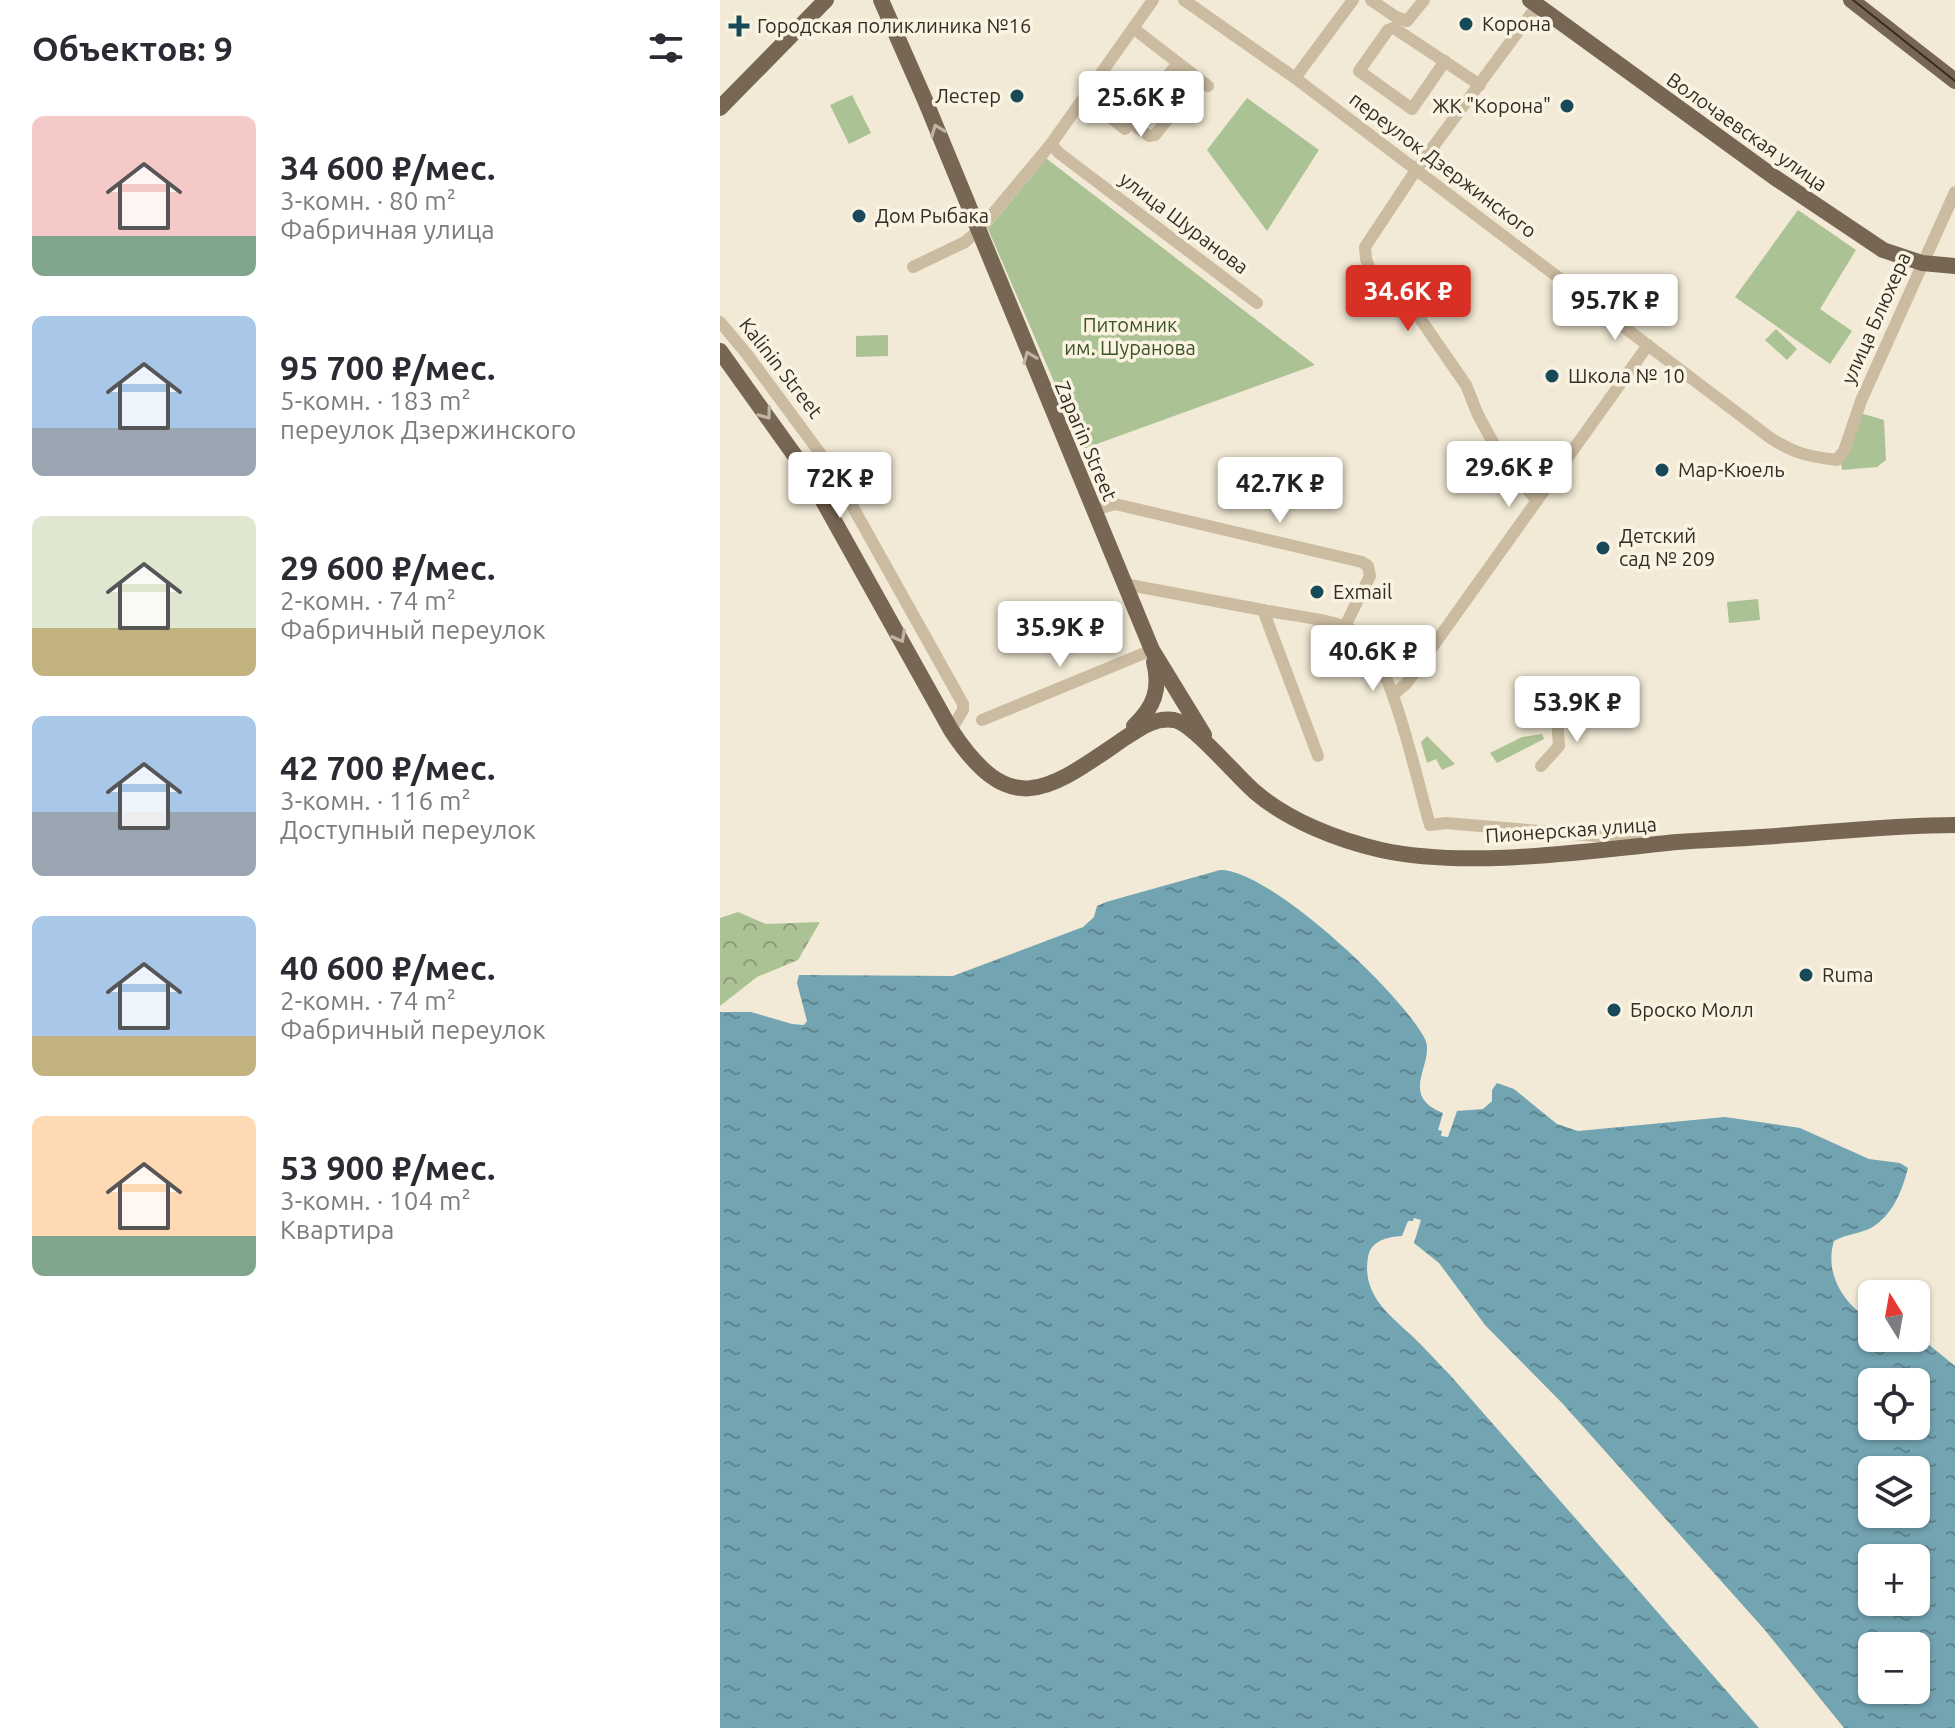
<!DOCTYPE html>
<html lang="ru">
<head>
<meta charset="utf-8">
<style>
  :root { --surface:#fff; --page:#f2f2f3; --text:#2b2b33; --muted:#7c7c81; --accent:#d93025 }
  body { margin:0; font-family:Ubuntu,sans-serif; background:var(--page); color:var(--text); height:100vh; display:flex; flex-direction:column; font-size:30px; white-space:nowrap }
  * { box-sizing:border-box; margin:0 }
  p { font-size:26px; color:var(--muted) }
  .icon { flex:none; width:44px; height:44px; fill:none; stroke:currentColor; stroke-width:2; stroke-linecap:round; stroke-linejoin:round }
  .map { position:relative; flex:1; overflow:hidden }
  .panel { display:flex; flex-direction:column; background:var(--surface); width:720px }
  .panel>* { flex:none }
  .needle { width:52px; rotate:349deg }
  .controls { position:absolute; left:1138px; top:1280px; display:grid; gap:16px }
  .controls a { display:grid; place-items:center; width:72px; height:72px; border-radius:12px; background:var(--surface); box-shadow:0 2px 6px #0004; font-size:40px }
  .price { position:absolute; translate:-50% -68px; padding:0 18px; border-radius:8px; background:#fff; color:#222; font-size:26px; line-height:52px; filter:drop-shadow(0 2px 4px #0008) }
  .price::after { content:''; position:absolute; left:50%; top:48px; width:24px; height:18px; margin-left:-12px; background:inherit; clip-path:polygon(0 0,100% 0,50% 100%) }
  .price.on { background:var(--accent); color:#fff }
  ul { padding:0; list-style:none }
  li { display:flex; align-items:center; gap:24px; height:200px; padding:0 32px }
  li span { display:grid; place-items:center; flex:none; width:224px; height:160px; border-radius:12px; color:#555 }
  li>.icon { margin-inline-start:auto }
  span .icon { width:96px; height:96px; fill:#fffc; stroke-width:1 }
  li b { font-size:34px }
  h2 { display:flex; justify-content:space-between; align-items:center; height:96px; padding:0 32px; font-size:34px }
  main { display:flex; flex:1; min-height:0 }
  .map>svg:first-child { display:block }
  .green { fill:#abc295 }
  .forest { fill:url(#forest-crowns) }
  .water { fill:url(#water-ripples); fill-rule:evenodd }
  .lines { fill:none; stroke-linecap:round; stroke-linejoin:round }
  .minor { stroke:#cbbba1; stroke-width:12 }
  .major { stroke:#786654; stroke-width:16 }
  .tram { stroke:#352c25; stroke-width:2 }
  .oneway { stroke:#c0b4a2 }
  .poi-dot { fill:#184959; stroke:#faf3e2; stroke-width:3 }
  .labels { text-anchor:middle; stroke-width:7; stroke-linejoin:round; paint-order:stroke }
  .poi-label { font-size:20px; fill:#352c25; stroke:#faf3e2; text-anchor:start }
  .street-label { font-size:20px; fill:#352c25; stroke:#faf3e2 }
  .park-label { font-size:20px; fill:#3c5427; stroke:#faf3e2 }
</style>
</head>
<body>
<main>
<section class="panel">
<h2>Объектов: 9<svg class="icon" aria-label="filters" viewBox="0 0 24 24"><path d="M4 7h16M4 17h16"/><circle cx="9" cy="7" r="2"/><circle cx="15" cy="17" r="2"/></svg></h2>
<ul>
<li><span style="background:linear-gradient(#f6c9c9 75%,#7fa58c 0)"><svg class="icon" aria-label="home" viewBox="0 0 24 24"><path d="M3 11l9-7 9 7M6 9v11h12V9"/></svg></span><div><b>34 600 ₽/мес.</b><p>3-комн. · 80 m²</p><p>Фабричная улица</p></div></li>
<li><span style="background:linear-gradient(#a9c7e8 70%,#9aa5b1 0)"><svg class="icon" aria-label="home" viewBox="0 0 24 24"><path d="M3 11l9-7 9 7M6 9v11h12V9"/></svg></span><div><b>95 700 ₽/мес.</b><p>5-комн. · 183 m²</p><p>переулок Дзержинского</p></div></li>
<li><span style="background:linear-gradient(#dfe7d0 70%,#c2b280 0)"><svg class="icon" aria-label="home" viewBox="0 0 24 24"><path d="M3 11l9-7 9 7M6 9v11h12V9"/></svg></span><div><b>29 600 ₽/мес.</b><p>2-комн. · 74 m²</p><p>Фабричный переулок</p></div></li>
<li><span style="background:linear-gradient(#a9c7e8 60%,#9aa5b1 0)"><svg class="icon" aria-label="home" viewBox="0 0 24 24"><path d="M3 11l9-7 9 7M6 9v11h12V9"/></svg></span><div><b>42 700 ₽/мес.</b><p>3-комн. · 116 m²</p><p>Доступный переулок</p></div></li>
<li><span style="background:linear-gradient(#a9c7e8 75%,#c2b280 0)"><svg class="icon" aria-label="home" viewBox="0 0 24 24"><path d="M3 11l9-7 9 7M6 9v11h12V9"/></svg></span><div><b>40 600 ₽/мес.</b><p>2-комн. · 74 m²</p><p>Фабричный переулок</p></div></li>
<li><span style="background:linear-gradient(#ffd9b3 75%,#7fa58c 0)"><svg class="icon" aria-label="home" viewBox="0 0 24 24"><path d="M3 11l9-7 9 7M6 9v11h12V9"/></svg></span><div><b>53 900 ₽/мес.</b><p>3-комн. · 104 m²</p><p>Квартира</p></div></li>
</ul>
</section>
<div class="map">
<svg width="1235" height="1728" viewBox="0 0 1235 1728">
  <defs>
    <pattern id="forest-crowns" width="20" height="18" patternUnits="userSpaceOnUse" patternTransform="scale(2)"><rect width="20" height="18" fill="#abc295"/><path d="M2 6a3 3 0 1 1 6 0M12 15a3 3 0 1 1 6 0" fill="none" stroke="#8c9e79"/></pattern>
    <pattern id="water-ripples" width="26" height="14" patternUnits="userSpaceOnUse" patternTransform="scale(2)"><rect width="26" height="14" fill="#73a4b1"/><path d="M2 4q2-2 4 0t4 0M15 11q2-2 4 0t4 0" fill="none" stroke="#5f8690"/></pattern>
  </defs>
  <rect width="100%" height="100%" fill="#f2ead6"/>
  <!-- green -->
  <g class="green">
    <polygon points="132,95 151,133 129,144 110,105"/>
    <polygon points="527,98 599,150 547,231 487,150"/>
    <polygon points="326,159 327,159 595,365 363,449 268,229"/>
    <polygon points="1078,210 1136,250 1100,309 1132,331 1110,364 1015,297"/>
    <polygon points="1056,329 1077,349 1067,360 1045,340"/>
    <polygon points="168,335 168,356 136,357 136,336"/>
    <polygon points="1140,413 1164,420 1166,460 1157,467 1122,470 1120,457"/>
    <polygon points="1038,599 1040,620 1009,623 1007,602"/>
    <polygon points="822,734 824,739 777,763 770,753 802,737"/>
    <polygon points="707,736 735,764 722,770 716,759 707,763 701,742"/>
  </g>
  <!-- forest -->
  <polygon class="forest" points="18,912 46,924 100,922 78,960 37,977 0,1006 0,918"/>
  <!-- water -->
  <path class="water" d="M500,870c50,-1 182,124 205,169 11,24 -28,56 18,74l-5,17 4,1 -1,5 7,1 9,-26 26,-2 9,-8v-11l5,-7 17,6 43,35 21,7 147,-14 75,11 69,31 31,4 8,5c-6,23 -15,47 -37,60 -12,6 -25,6 -37,13 -10,33 10,64 38,80v17h44v-4l39,32v362h-111l-80,-99 -202,-226 -77,-78 -46,-62 -25,-20 7,-23 -7,-2 -1,3h-5l-6,15c-14,1 -31,4 -34,21 -6,36 18,55 42,77 14,13 27,28 40,41l309,353h-1039v-716h31l41,12 12,1 3,-4 -10,-38 2,-8 154,1 130,-49 11,-10 3,-11 9,-4zM1152,1382h44v44h-44zM1152,1470h44v44h-44zM1152,1558h44v44h-44zM1152,1646h44v44h-44z"/>
  <g class="lines">
    <!-- minor -->
    <g class="minor">
      <path d="M464,0l111,78 474,359c26,17 38,19 68,23l7,-9 17,-50 94,-209"/>
      <polyline points="651,0 676,17 687,21 704,0"/>
      <polyline points="413,28 488,86"/>
      <polyline points="725,61 692,109 639,71 668,30 674,28 760,85"/>
      <polyline points="575,78 633,0"/>
      <polyline points="365,97 405,129 458,63"/>
      <polyline points="411,123 429,136 435,135 479,79"/>
      <polyline points="331,144 339,153 537,303"/>
      <polyline points="193,267 245,242 260,229 331,144 433,0"/>
      <polyline points="0,322 26,353 111,468 243,704 243,710 231,730"/>
      <polyline points="817,501 781,457 758,415 746,385 690,304 650,270 646,259 645,247 696,170 817,6"/>
      <polyline points="374,510 395,504 642,562 648,566 650,576 625,626"/>
      <polyline points="404,584 543,610 598,756"/>
      <path d="M543,610c24,5 71,9 91,21 37,20 63,152 76,194l16,-2 198,17"/>
      <polyline points="673,695 686,684 928,345"/>
      <polyline points="262,720 432,650"/>
      <polyline points="821,766 839,746 836,703"/>
    </g>
    <!-- major -->
    <g class="major">
      <polyline points="161,0 205,100 432,650 484,735"/>
      <polyline points="810,0 1054,177 1163,250 1202,263 1235,266"/>
      <polyline points="1131,0 1235,81"/>
      <polyline points="0,108 106,0"/>
      <path d="M0,351l88,123 143,256c61,93 99,59 174,8 15,-10 30,-21 49,-18 20,4 63,57 81,72 34,29 83,48 126,58 87,19 206,1 296,-8 28,-2 56,-3 84,-5 65,-4 129,-12 194,-12"/>
      <path d="M414,726c20,-19 27,-37 20,-64"/>
    </g>
    <!-- tram -->
    <polyline class="tram" points="1133,0 1235,81"/>
  </g>
  <!-- one-way arrows -->
  <defs><path id="oneway-chevron" d="M-2-3.5L2.5 0L-2 3.5" fill="none" stroke-width="1.6" stroke-linecap="round" stroke-linejoin="round" transform="scale(2)"/></defs>
  <g class="oneway">
    <use href="#oneway-chevron" transform="translate(217 130) rotate(-111)"/>
    <use href="#oneway-chevron" transform="translate(309 357) rotate(-112)"/>
    <use href="#oneway-chevron" transform="translate(46 414) rotate(54)"/>
    <use href="#oneway-chevron" transform="translate(180 637) rotate(62)"/>
  </g>
  <!-- markers -->
  <g class="poi-dot">
    <circle cx="746" cy="24" r="8"/>
    <path d="M15 14h8v8h8v8h-8v8h-8v-8h-8v-8h8z"/>
    <circle cx="297" cy="96" r="8"/>
    <circle cx="847" cy="106" r="8"/>
    <circle cx="139" cy="216" r="8"/>
    <circle cx="832" cy="376" r="8"/>
    <circle cx="942" cy="470" r="8"/>
    <circle cx="883" cy="548" r="8"/>
    <circle cx="597" cy="592" r="8"/>
    <circle cx="1086" cy="975" r="8"/>
    <circle cx="894" cy="1010" r="8"/>
  </g>
  <g class="labels">
    <!-- poi labels -->
    <g class="poi-label">
      <text x="762" y="31">Корона</text>
      <text x="37" y="33">Городская поликлиника №16</text>
      <text x="281" y="103" text-anchor="end">Лестер</text>
      <text x="831" y="113" text-anchor="end">ЖК "Корона"</text>
      <text x="155" y="223">Дом Рыбака</text>
      <text x="848" y="383">Школа № 10</text>
      <text x="958" y="477">Мар-Кюель</text>
      <text x="899" y="543">Детский<tspan x="899" dy="23">сад № 209</tspan></text>
      <text x="613" y="599">Exmail</text>
      <text x="1102" y="982">Ruma</text>
      <text x="910" y="1017">Броско Молл</text>
    </g>
    <!-- street labels -->
    <g class="street-label">
      <text transform="translate(1027 132) rotate(35)" y="7">Волочаевская улица</text>
      <text transform="translate(723 165) rotate(37)" y="7">переулок Дзержинского</text>
      <text transform="translate(464 223) rotate(37)" y="7">улица Шуранова</text>
      <text transform="translate(1156 318) rotate(-66)" y="7">улица Блюхера</text>
      <text transform="translate(61 368) rotate(52)" y="7">Kalinin Street</text>
      <text transform="translate(366 441) rotate(67)" y="7">Zaparin Street</text>
      <text transform="translate(851 830) rotate(-4)" y="7">Пионерская улица</text>
    </g>
    <!-- park labels -->
    <g class="park-label">
      <text x="410" y="332">Питомник<tspan x="410" dy="23">им. Шуранова</tspan></text>
    </g>
  </g>
</svg>
<div class="controls">
<a><svg class="needle" viewBox="-14 -14 28 28"><path d="M0-13l5 13h-10z" fill="#e53935"/><path d="M0 13l5-13h-10z" fill="#7c7c81"/></svg></a>
<a><svg class="icon" aria-label="locate" viewBox="0 0 24 24"><circle cx="12" cy="12" r="6"/><path d="M12 2v4M12 18v4M2 12h4M18 12h4"/></svg></a>
<a><svg class="icon" aria-label="layers" viewBox="0 0 24 24"><path d="M12 4l9 5-9 5-9-5zM3 14l9 5 9-5"/></svg></a>
<a>+</a>
<a>−</a>
</div>
<b class="price" style="left:421px;top:139px">25.6K ₽</b>
<b class="price on" style="left:688px;top:333px">34.6K ₽</b>
<b class="price" style="left:895px;top:342px">95.7K ₽</b>
<b class="price" style="left:789px;top:509px">29.6K ₽</b>
<b class="price" style="left:120px;top:520px">72K ₽</b>
<b class="price" style="left:560px;top:525px">42.7K ₽</b>
<b class="price" style="left:340px;top:669px">35.9K ₽</b>
<b class="price" style="left:653px;top:693px">40.6K ₽</b>
<b class="price" style="left:857px;top:744px">53.9K ₽</b>
</div>
</main>
</body>
</html>
